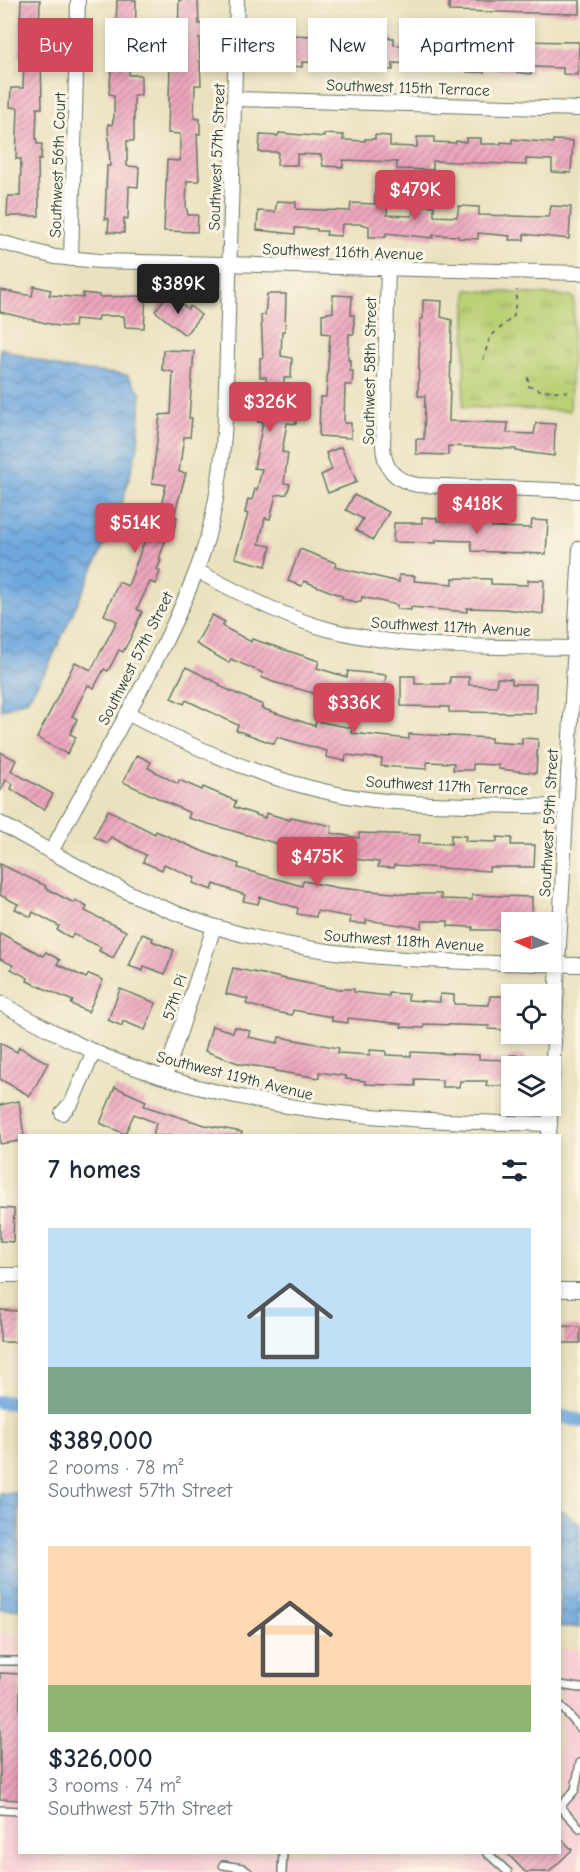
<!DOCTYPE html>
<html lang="en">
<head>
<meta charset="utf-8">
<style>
  :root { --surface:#fff; --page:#f2f2f3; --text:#1f2937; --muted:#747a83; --accent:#d1495b }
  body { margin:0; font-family:"Comic Neue",sans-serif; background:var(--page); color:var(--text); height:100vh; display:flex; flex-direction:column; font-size:22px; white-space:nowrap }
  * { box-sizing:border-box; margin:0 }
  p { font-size:20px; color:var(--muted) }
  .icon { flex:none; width:33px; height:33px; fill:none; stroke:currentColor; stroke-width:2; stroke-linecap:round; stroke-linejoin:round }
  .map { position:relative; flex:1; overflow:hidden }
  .drawer { position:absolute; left:18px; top:1134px; width:543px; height:720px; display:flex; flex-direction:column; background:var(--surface); border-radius:0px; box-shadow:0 3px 9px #0003 }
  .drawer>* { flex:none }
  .top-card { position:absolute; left:18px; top:18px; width:544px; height:54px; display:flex; gap:12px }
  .needle { width:39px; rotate:273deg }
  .buttons { position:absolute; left:501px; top:912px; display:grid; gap:12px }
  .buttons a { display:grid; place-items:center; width:60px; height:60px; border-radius:0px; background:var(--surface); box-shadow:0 3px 9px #0003; font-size:30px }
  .price { position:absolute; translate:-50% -51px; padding:0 14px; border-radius:6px; background:var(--accent); color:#fff; font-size:20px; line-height:39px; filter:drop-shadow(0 2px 3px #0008) }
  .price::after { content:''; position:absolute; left:50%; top:36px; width:18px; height:14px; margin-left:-9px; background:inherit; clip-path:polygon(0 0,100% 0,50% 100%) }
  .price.on { background:#222; color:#fff }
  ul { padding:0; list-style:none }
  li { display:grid; align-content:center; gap:12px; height:318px; padding:0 30px }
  li span { display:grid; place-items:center; height:186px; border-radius:0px; color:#555 }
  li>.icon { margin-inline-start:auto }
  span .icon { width:108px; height:108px; fill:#fffc; stroke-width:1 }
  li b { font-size:26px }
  h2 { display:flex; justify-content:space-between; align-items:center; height:72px; padding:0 30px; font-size:26px }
  .pill { padding:0 21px; border-radius:0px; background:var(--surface); box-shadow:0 3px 9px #0003; font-size:21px; line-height:54px }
  .pill.on { background:var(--accent); color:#fff }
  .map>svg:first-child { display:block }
  .built { fill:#f7cfd4 }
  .park { fill:url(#park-tufts); stroke:#6c8654; stroke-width:1.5 }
  .water { fill:url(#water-waves); stroke:#467289; stroke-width:1.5 }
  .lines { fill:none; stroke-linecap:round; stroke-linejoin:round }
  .canal { stroke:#6ea7de; stroke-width:14 }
  .building { fill:url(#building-hatch) }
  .service-casing { stroke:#667765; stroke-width:10 }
  .minor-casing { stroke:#667765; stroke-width:16 }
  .path { stroke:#667765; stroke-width:2; stroke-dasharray:4.5 4.5; stroke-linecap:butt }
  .service { stroke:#fff; stroke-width:7 }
  .minor { stroke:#fff; stroke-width:14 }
  .labels { text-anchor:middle; stroke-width:6; stroke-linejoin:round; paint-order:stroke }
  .street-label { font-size:16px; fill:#1f3d34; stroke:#fcf5e5 }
</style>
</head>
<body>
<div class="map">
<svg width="580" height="1872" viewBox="0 0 580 1872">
  <defs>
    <pattern id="park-tufts" width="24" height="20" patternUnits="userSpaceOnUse" patternTransform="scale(1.5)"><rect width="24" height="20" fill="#bad075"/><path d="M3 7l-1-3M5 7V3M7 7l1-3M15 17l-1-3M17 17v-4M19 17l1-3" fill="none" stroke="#97aa61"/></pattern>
    <pattern id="water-waves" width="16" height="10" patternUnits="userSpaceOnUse" patternTransform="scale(1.5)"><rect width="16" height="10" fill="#6ea7de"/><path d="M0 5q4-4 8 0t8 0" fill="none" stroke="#5a89b5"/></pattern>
    <pattern id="building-hatch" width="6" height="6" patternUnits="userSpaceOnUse" patternTransform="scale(1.5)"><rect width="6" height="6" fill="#eda6be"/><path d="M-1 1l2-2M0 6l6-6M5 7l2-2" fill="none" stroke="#bf889b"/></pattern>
  </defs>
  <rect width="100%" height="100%" fill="#fcf5e5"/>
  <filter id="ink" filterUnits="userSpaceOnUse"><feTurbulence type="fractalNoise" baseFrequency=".0167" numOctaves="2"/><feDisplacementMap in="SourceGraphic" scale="12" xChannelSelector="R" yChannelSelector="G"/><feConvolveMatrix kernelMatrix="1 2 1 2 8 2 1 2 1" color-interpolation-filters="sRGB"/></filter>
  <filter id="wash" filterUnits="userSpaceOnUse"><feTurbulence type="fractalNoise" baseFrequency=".008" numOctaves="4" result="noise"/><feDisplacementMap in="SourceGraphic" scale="24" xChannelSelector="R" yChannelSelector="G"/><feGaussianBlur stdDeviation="1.35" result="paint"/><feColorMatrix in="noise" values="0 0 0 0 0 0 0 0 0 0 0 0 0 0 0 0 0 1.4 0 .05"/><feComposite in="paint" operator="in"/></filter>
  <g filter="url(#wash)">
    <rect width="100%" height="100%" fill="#eae2bf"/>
    <!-- built -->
    <polygon class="built" points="0,1633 19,1634 20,1852 560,1852 560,1649 580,1649 580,1872 0,1872"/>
    <!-- park -->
    <polygon class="park" points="467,290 571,296 574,299 570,411 463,407"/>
    <!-- water -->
    <g class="water">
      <polygon points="0,348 62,368 127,375 141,393 138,446 120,511 46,671 27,700 1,710"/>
      <rect x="0" y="1493" width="19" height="116"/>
      <polygon points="560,1509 580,1524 580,1627 560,1627"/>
    </g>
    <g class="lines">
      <!-- canal -->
      <g class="canal">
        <polyline points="0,1402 20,1403"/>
        <polyline points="560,1416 580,1421"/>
      </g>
    </g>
    <g id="blocks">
      <!-- building -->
      <g class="building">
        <polygon points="21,0 40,0 39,32 40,41 45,41 44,57 41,57 42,108 37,108 36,136 37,144 42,144 41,160 38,160 39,216 7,216 8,196 20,196 21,159 16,159 18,108 10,107 11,88 23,88 24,56 19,56"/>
        <polygon points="117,0 136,0 135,49 130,49 129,75 141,75 141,95 134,95 134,141 127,141 127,166 139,167 138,187 129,186 128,219 124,218 124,233 108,232 109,219 105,219 107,166 110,166 108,124 112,125 114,117 114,95 109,94 113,49 110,49 110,34 114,34 116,25"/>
        <polygon points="179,0 198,0 199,24 203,24 203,38 199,38 201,85 195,85 194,118 200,119 200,134 197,134 199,181 187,181 186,207 188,215 198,215 197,232 164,231 167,160 180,161 180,134 168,133 170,65 182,65 183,38 178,38"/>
        <polygon points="449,0 580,0 580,14 449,11"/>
        <polygon points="283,35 349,37 348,47 373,48 375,37 394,38 394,45 448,46 449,39 484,40 484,51 510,52 512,41 579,42 578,75 563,74 563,68 531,67 531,74 484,69 484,72 467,72 467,62 460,60 439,60 439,71 425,70 425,66 415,64 393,63 393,70 348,66 348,69 332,68 333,63 302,62 302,67 264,63 264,45 281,45"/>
        <polygon points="279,133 324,137 324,134 344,135 343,140 365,141 365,139 375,139 375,135 390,136 390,146 417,147 417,137 434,137 434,142 456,143 456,141 466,142 466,138 481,138 481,144 501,144 501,142 512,143 512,139 553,143 553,140 573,141 571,173 552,172 552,160 526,159 526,165 433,161 433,170 397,169 397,162 343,160 343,167 323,166 321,155 297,154 297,165 277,165 278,152 259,152 260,135 278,136"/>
        <polygon points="375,191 388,191 387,215 412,216 415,205 434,206 434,216 457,217 459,206 479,207 479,215 549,217 551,206 571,207 569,239 524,234 524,240 509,240 510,236 478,233 478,239 458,238 458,236 433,235 433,238 386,233 386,237 369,237 369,226 361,224 342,224 341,236 326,235 327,231 317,231 317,229 295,228 295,234 257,230 258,211 275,212 277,201 296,202 296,209 350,211 351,203 375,204"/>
        <polygon points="34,286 51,290 49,295 83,298 83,293 99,295 99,297 146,296 144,328 125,327 124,316 98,316 97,321 75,319 74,327 58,326 0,312 0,290 32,296"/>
        <polygon points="267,294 286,294 285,331 282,331 281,356 292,358 291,378 284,378 283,404 297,404 296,424 287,423 282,452 288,453 284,483 290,484 287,494 276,495 270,519 265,518 259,544 271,546 266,566 235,558 248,514 245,513 248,499 252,500 255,489 257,490 262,469 254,468 263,422 258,422 259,409 263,409 265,399 266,377 260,377 260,358 263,358 261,315 265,315"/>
        <polygon points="333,295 352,296 351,315 354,315 354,334 349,334 348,360 350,360 350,371 353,371 352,385 345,385 344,423 351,423 351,438 319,436 320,397 326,397 330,334 322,333 322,314 333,312"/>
        <polygon points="167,296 177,304 179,302 188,309 190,306 201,315 185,335 155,311"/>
        <polygon points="423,300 442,301 441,317 452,320 449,421 508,423 507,433 534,434 536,423 555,424 554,456 516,451 516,449 448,446 448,455 416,454 416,439 424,439 425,396 418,396 420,319 423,319"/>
        <polygon points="163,350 194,351 189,418 192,418 190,437 184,437 179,472 186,473 174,516 177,517 172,537 167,536 159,559 161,560 157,570 160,571 156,584 150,582 137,609 142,612 130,639 123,652 119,650 108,671 104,669 94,688 88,685 72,716 77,719 70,734 76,737 67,754 37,738 75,662 91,670 117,621 104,615 119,582 128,586 148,531 141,529 145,511 159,514 166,485 152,483 160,415 171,414 173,372 162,370"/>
        <polygon points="341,447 357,482 328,493 321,475 332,470 326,453"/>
        <polygon points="354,495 389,512 373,540 356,530 363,519 346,510"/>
        <polygon points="422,517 437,518 437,521 492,520 492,527 531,528 532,520 548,521 546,554 472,551 471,541 436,540 436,543 393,542 394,523 422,523"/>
        <polygon points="300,549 336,563 335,567 399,582 399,575 415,576 414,581 453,584 453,578 491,579 491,584 528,585 528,580 544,580 543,614 505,609 467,608 467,612 411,607 411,610 397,609 397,605 362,597 361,601 356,602 342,599 342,596 304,581 302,586 288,581"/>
        <polygon points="212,615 225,622 222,626 251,642 252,639 319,661 317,668 347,677 348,671 386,675 381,708 365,706 366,700 328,694 328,697 273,682 261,677 263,673 231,659 229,663 196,644"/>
        <polygon points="186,667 220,684 219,686 263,705 261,708 315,726 316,721 352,728 351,733 409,739 409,734 491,738 491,742 522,744 522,738 538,739 536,773 499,769 499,765 473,764 473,770 453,770 454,763 427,762 427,769 381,766 382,759 346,755 345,761 326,757 327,751 277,737 274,744 236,730 238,725 186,700 184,704 171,698"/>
        <polygon points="401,676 415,676 415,684 450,684 450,677 469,677 469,685 496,686 497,678 512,679 512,684 536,684 535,713 449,712 449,707 401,706"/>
        <polygon points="0,752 16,760 11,771 53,794 44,810 11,789 13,784 6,780 0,792"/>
        <polygon points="137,755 151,762 148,768 178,784 179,780 202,790 203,787 236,801 234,807 265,818 266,813 290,820 291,817 332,826 331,833 359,838 359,833 420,835 419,843 451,844 451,835 466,836 465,841 497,842 497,837 512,838 511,845 535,845 534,867 489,867 489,871 394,865 394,868 378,867 379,862 344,858 343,863 280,850 282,845 188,818 190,813 123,782"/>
        <polygon points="108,810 155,834 156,831 204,852 239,864 238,868 302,886 303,881 339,888 404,894 441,894 441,899 472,900 472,895 532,897 532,922 512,922 512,930 473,930 473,927 448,926 448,921 422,921 422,928 366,920 366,924 350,923 351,917 317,911 316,917 297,914 298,908 260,897 258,904 243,901 245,895 214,884 212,890 193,883 195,878 164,864 162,870 143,862 146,855 111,837 107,843 94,837"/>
        <polygon points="0,864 46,886 45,888 74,903 75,900 87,907 85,911 126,931 113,958 99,951 101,947 73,934 71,938 57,930 59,926 33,912 31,917 15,909 18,904 0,895"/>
        <polygon points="0,933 43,956 46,952 60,960 57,964 86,978 89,974 103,980 88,1012 71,1004 73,1001 27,981 28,978 11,969 13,965 0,959"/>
        <polygon points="142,934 153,938 152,941 174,950 165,974 144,966 143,971 129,966"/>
        <polygon points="233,968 335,989 354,989 354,992 389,996 389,993 408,994 408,1000 440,1002 440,994 454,995 454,1004 489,1005 490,996 504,996 503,998 512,999 512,1025 504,1024 504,1030 488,1029 489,1026 424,1024 424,1028 401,1027 402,1024 348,1018 348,1023 332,1021 332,1017 293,1010 292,1015 271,1011 246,1004 248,999 226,994"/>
        <polygon points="120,989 156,1003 145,1030 123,1021 122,1026 108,1020"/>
        <polygon points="212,1026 233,1032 235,1027 250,1031 248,1037 278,1043 279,1037 339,1048 338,1053 370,1055 370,1050 386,1051 386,1055 411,1056 411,1052 479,1055 479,1059 509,1060 510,1055 525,1055 525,1066 512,1066 512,1086 486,1086 487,1081 460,1081 459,1087 442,1087 442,1080 415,1079 415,1086 365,1084 365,1081 346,1079 346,1076 319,1072 319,1078 275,1071 275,1069 241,1064 205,1051"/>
        <polygon points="0,1043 17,1052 19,1047 48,1063 30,1096 0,1079"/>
        <polygon points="115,1087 146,1101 144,1106 205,1125 242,1132 241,1136 153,1136 156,1123 134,1114 125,1134 100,1123"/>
        <polygon points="19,1101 24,1136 20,1136 20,1141 0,1144 0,1105"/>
        <polygon points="0,1208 14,1209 13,1242 0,1241"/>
        <polygon points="0,1310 20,1311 20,1342 0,1342"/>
        <polygon points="563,1326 580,1327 580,1343 563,1343"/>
        <polygon points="0,1673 20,1674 20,1800 0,1799"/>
        <polygon points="560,1837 572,1850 549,1872 525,1872 506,1852 560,1852"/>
      </g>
    </g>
  </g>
  <g filter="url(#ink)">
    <use href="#blocks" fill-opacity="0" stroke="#667765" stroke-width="1.5"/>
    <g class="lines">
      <defs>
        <g id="service">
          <polyline points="0,1661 20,1661"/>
          <polyline points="560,1685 580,1688"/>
          <polyline points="560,1705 580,1728"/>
          <polyline points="580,1763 575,1790 560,1807 580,1828"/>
          <polyline points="0,1810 20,1811"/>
          <polyline points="486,1852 508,1872"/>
          <polyline points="223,1865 242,1868 248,1872"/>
          <polyline points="282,1872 283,1852"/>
        </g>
        <g id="minor">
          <polyline points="235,99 580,109"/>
          <polyline points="0,242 55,257 99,261 580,273"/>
          <polyline points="71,259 78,0"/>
          <path d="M388,269l-5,177c1,23 12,35 35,39l162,6"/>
          <path d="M197,571c43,22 87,47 134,59 78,20 163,16 243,18"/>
          <path d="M127,713c84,44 172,82 268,89 56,4 113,3 169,5"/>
          <path d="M0,823c69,39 140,81 216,104 118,36 242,35 364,38"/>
          <path d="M51,852c48,-93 107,-182 145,-280 19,-48 26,-101 29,-152l12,-420"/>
          <path d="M0,1003c41,22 83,46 127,62 140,51 276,56 423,59"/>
          <polyline points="165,1077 214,927"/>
          <polyline points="62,1113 72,1102 94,1051"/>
          <polyline points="549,1136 580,548"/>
          <polyline points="0,1275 20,1275"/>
          <polyline points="560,1290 580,1290"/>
        </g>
      </defs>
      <!-- service casing -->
      <use href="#service" class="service-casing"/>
      <!-- minor casing -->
      <use href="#minor" class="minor-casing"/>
      <!-- path -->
      <g class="path">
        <polyline points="483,360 490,337 514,316 517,290"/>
        <polyline points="528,377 528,386 540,390 572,392"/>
      </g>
      <!-- service -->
      <use href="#service" class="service"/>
      <!-- minor -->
      <use href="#minor" class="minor"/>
    </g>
  </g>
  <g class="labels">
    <!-- street labels -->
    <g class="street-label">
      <text transform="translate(408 87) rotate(2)" y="6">Southwest 115th Terrace</text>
      <text transform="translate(216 157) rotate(-88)" y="6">Southwest 57th Street</text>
      <text transform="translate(57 165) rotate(-88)" y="6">Southwest 56th Court</text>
      <text transform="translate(343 251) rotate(2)" y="6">Southwest 116th Avenue</text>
      <text transform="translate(369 371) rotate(-89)" y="6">Southwest 58th Street</text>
      <text transform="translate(451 626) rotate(3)" y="6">Southwest 117th Avenue</text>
      <text transform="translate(135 658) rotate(-63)" y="6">Southwest 57th Street</text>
      <text transform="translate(447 785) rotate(3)" y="6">Southwest 117th Terrace</text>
      <text transform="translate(548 823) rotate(-87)" y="6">Southwest 59th Street</text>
      <text transform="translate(404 940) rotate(4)" y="6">Southwest 118th Avenue</text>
      <text transform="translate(174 997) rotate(-72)" y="6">57th Pi</text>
      <text transform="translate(235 1075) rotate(14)" y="6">Southwest 119th Avenue</text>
    </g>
  </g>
</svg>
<div class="buttons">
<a><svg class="needle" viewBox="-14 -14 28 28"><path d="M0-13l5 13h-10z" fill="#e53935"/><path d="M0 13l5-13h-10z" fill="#747a83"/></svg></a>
<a><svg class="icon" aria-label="locate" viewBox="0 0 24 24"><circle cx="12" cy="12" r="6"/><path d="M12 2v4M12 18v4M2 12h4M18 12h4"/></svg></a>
<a><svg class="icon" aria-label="layers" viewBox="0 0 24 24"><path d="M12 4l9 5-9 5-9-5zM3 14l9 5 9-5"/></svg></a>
</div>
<b class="price" style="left:415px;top:221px">$479K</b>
<b class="price on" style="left:178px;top:315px">$389K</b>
<b class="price" style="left:270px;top:433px">$326K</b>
<b class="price" style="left:477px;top:535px">$418K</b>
<b class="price" style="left:135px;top:554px">$514K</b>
<b class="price" style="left:354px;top:734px">$336K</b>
<b class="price" style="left:317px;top:888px">$475K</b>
<div class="top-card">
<a class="pill on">Buy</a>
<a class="pill">Rent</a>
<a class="pill">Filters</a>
<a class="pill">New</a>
<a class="pill">Apartment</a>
</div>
<section class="drawer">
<h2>7 homes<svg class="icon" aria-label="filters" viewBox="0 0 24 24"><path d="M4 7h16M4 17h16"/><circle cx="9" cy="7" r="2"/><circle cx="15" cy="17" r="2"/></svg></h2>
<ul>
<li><span style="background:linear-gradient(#bfe0f5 75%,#7fa58c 0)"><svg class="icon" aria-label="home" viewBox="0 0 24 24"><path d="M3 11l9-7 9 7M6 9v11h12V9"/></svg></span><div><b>$389,000</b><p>2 rooms · 78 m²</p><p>Southwest 57th Street</p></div></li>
<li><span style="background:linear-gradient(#ffd9b3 75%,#8fb573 0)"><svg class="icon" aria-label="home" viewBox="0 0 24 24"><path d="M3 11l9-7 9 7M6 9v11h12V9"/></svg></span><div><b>$326,000</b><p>3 rooms · 74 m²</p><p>Southwest 57th Street</p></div></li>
</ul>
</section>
</div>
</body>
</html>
